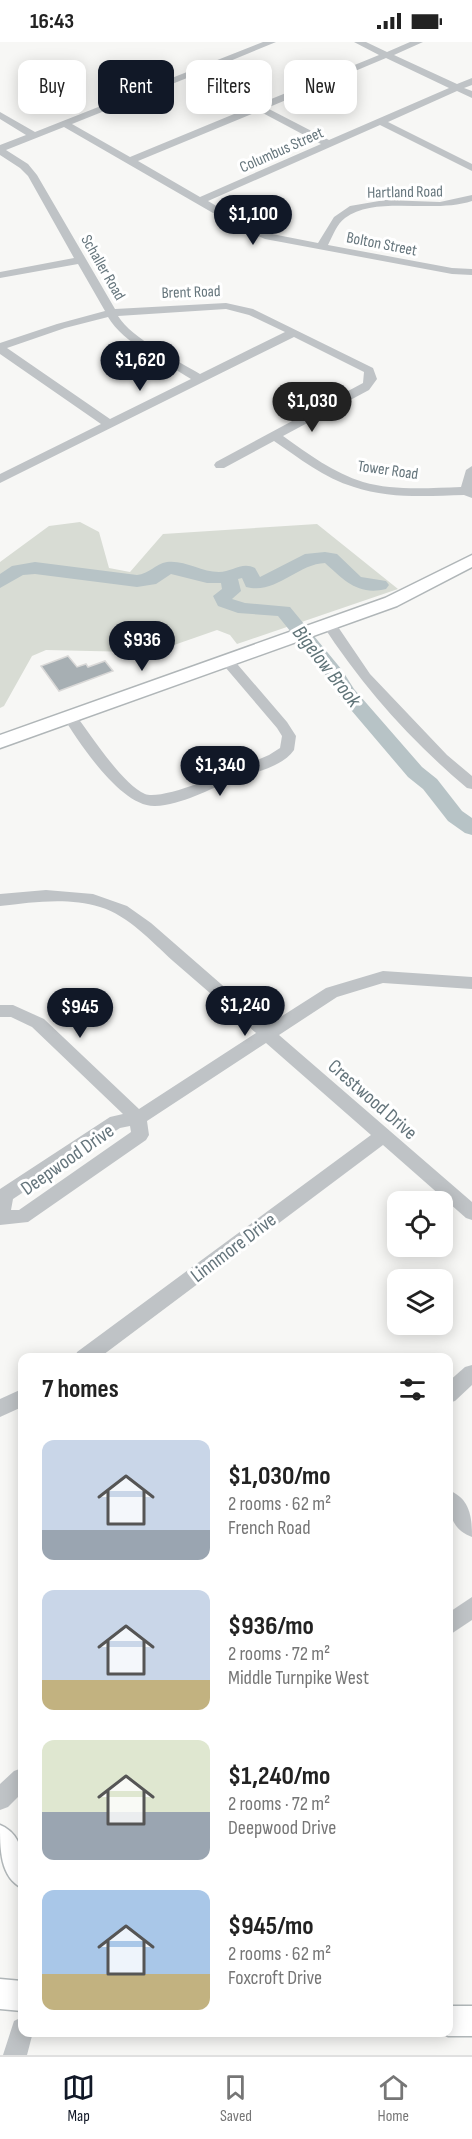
<!DOCTYPE html>
<html lang="en">
<head>
<meta charset="utf-8">
<style>
  :root { --surface:#fff; --page:#f6f6f6; --text:#222; --muted:#767676; --line:#e0e0e0; --accent:#111827 }
  body { margin:0; font-family:"Sofia Sans Condensed",sans-serif; background:var(--page); color:var(--text); height:100vh; display:flex; flex-direction:column; font-size:22px; white-space:nowrap }
  * { box-sizing:border-box; margin:0 }
  p { font-size:20px; color:var(--muted) }
  .icon { flex:none; width:33px; height:33px; fill:none; stroke:currentColor; stroke-width:2; stroke-linecap:round; stroke-linejoin:round }
  .map { position:relative; flex:1; overflow:hidden }
  .panel { position:absolute; left:18px; top:1311px; width:435px; height:684px; display:flex; flex-direction:column; background:var(--surface); border-radius:12px; box-shadow:0 3px 15px #0003 }
  .panel>* { flex:none }
  .hud { position:absolute; left:18px; top:18px; width:436px; height:54px; display:flex; gap:12px }
  .tools { position:absolute; left:387px; top:1149px; display:grid; gap:12px }
  .tools a { display:grid; place-items:center; width:66px; height:66px; border-radius:12px; background:var(--surface); box-shadow:0 3px 15px #0003; font-size:30px }
  .price { position:absolute; translate:-50% -51px; padding:0 14px; border-radius:21px; background:var(--accent); color:#fff; font-size:20px; line-height:39px; filter:drop-shadow(0 2px 3px #0008) }
  .price::after { content:''; position:absolute; left:50%; top:36px; width:18px; height:14px; margin-left:-9px; background:inherit; clip-path:polygon(0 0,100% 0,50% 100%) }
  .price.active { background:#222; color:#fff }
  ul { padding:0; list-style:none }
  li { display:flex; align-items:center; gap:18px; height:150px; padding:0 24px }
  li span { display:grid; place-items:center; flex:none; width:168px; height:120px; border-radius:12px; color:#555 }
  li>.icon { margin-inline-start:auto }
  span .icon { width:72px; height:72px; fill:#fffc; stroke-width:1 }
  li b { font-size:26px }
  h2 { display:flex; justify-content:space-between; align-items:center; height:72px; padding:0 24px; font-size:26px }
  .tag { padding:0 21px; border-radius:12px; background:var(--surface); box-shadow:0 3px 15px #0003; font-size:21px; line-height:54px }
  .tag.active { background:var(--accent); color:#fff }
  .status { display:flex; justify-content:space-between; align-items:center; height:42px; padding:0 30px; background:var(--surface); direction:ltr }
  .status svg { height:16px; fill:currentColor }
  .menu { display:flex; justify-content:space-around; align-items:center; height:84px; border-top:2px solid var(--line); background:var(--surface); font-size:16px; color:var(--muted) }
  .menu a { display:grid; justify-items:center; gap:3px }
  .menu .active { color:var(--accent) }
  .map>svg:first-child { display:block }
  .green { fill:#d8dcd4 }
  .lines { fill:none; stroke-linecap:round; stroke-linejoin:round }
  .river { fill:#b7c3c6; fill-rule:evenodd }
  .building { fill:#a7afb3; stroke:#d9d8d7; stroke-width:1.5 }
  .major-casing { stroke:#b0b6b8; stroke-width:3 }
  .minor { fill:#bfc3c6; fill-rule:evenodd }
  .major { fill:#fff; fill-rule:evenodd }
  .labels { text-anchor:middle; stroke-width:6; stroke-linejoin:round; paint-order:stroke }
  .far-street-label { font-size:16px; fill:#65757c; stroke:#fff }
  .street-label { font-size:20px; fill:#65757c; stroke:#fff }
  .water-label { font-size:21px; font-style:italic; fill:#607478; stroke:#fff }
</style>
</head>
<body>
<div class="status"><b>16:43</b><svg viewBox="0 0 49 12"><path d="M0 12V9h3v3zM5 12V6h3v6zM10 12V3h3v9zM15 12V0h3v12zM26 1h20v11H26zM47 4h2v5h-2z"/></svg></div>
<div class="map">
<svg width="472" height="2013" viewBox="0 0 472 2013">
  <rect width="100%" height="100%" fill="#f7f7f5"/>
  <!-- green -->
  <polygon class="green" points="80,480 99,490 109,526 130,530 163,492 317,482 398,547 237,602 230,593 217,588 174,603 135,610 46,608 32,614 4,664 0,666 0,520 49,484"/>
  <g class="lines">
    <!-- river -->
    <path class="river" d="M325,510l12,2 24,23 25,4 3,4 -3,4c-28,7 -42,-9 -61,-26 -28,1 -49,32 -79,24l-4,-9 -4,1 3,12 -9,8 13,4 45,4 52,63 12,19 68,78 15,12 25,32 10,7v17l-7,-2 -17,-12 -25,-32 -15,-12 -68,-80 -12,-19 -50,-62 -40,-3 -20,-7 -5,-10 9,-7 -1,-6h-14l-36,-9 -15,10 -19,3 -102,-13 -12,1 -23,13v-14l12,-8 23,-4 102,13c12,-1 18,-11 30,-13 18,-2 34,10 52,10 13,0 23,-11 36,-4l5,9 45,-23z"/>
  </g>
  <!-- building -->
  <polygon class="building" points="68,614 77,625 86,622 88,625 105,619 113,629 59,649 41,624"/>
  <g class="lines">
    <defs>
      <g id="major">
        <polygon points="472,513 472,525 397,564 0,706 0,693 385,556"/>
        <path d="M0,1783c25,10 25,40 22,63 -22,-11 -22,-39 -22,-63z"/>
        <polygon points="0,1937 22,1939 22,1969 0,1967"/>
        <polygon points="448,1964 472,1964 472,1994 448,1994 440,1990 448,1990"/>
      </g>
    </defs>
    <!-- major casing -->
    <use href="#major" class="major-casing"/>
    <!-- minor -->
    <g class="minor">
      <path d="M263,0h13l-75,31 58,31 120,-49 -25,-13h12l21,10 23,-10h13l-29,13 63,29 15,-6v7l-8,3 8,3v7l-15,-7 -69,31 84,42v7l-92,-46 -172,76 39,23 25,10 46,9 16,-26 16,-11 35,-6 55,2 32,-7v6c-39,13 -97,-6 -127,17 -8,6 -12,17 -17,27l124,23 20,1v6l-20,-1 -187,-35 -26,-11 -175,-101 -58,23 22,14 9,11 78,134 111,-6 27,6 120,59 4,11 -8,11 -86,46c25,18 51,37 80,46 31,9 66,6 98,5l5,-17 6,-4v32l-8,-3c-36,1 -75,4 -110,-8 -30,-9 -55,-29 -80,-46l-50,27h-8l-2,-3 2,-3 147,-79 1,-11 -70,-35 -294,146v-9l101,-50 -101,-70v-11l57,-19 48,-13 -27,-47 -78,14v-6l74,-14 -46,-82 -8,-8 -20,-13v-10l26,-10 -26,-16v-7l35,20zM386,16l63,30 -120,52 -62,-32zM192,34l59,31 -121,50 -58,-33zM259,69l62,33 -121,53 -62,-36zM226,267l23,6 36,17 -85,42c-23,-14 -68,-35 -82,-58zM108,275c15,26 58,46 83,62l-81,40 -103,-71 58,-20z"/>
      <path d="M329,578l5,1 36,53 77,81 25,21v13l-5,-1c-57,-48 -105,-102 -145,-164z"/>
      <path d="M227,615l5,1 55,64 9,14 -2,14c-11,17 -42,23 -61,30 -24,9 -51,25 -78,26 -34,1 -75,-62 -92,-89l7,-5 5,2c15,20 48,71 70,80 18,8 103,-30 124,-39l11,-7 2,-12 -5,-8 -57,-67z"/>
      <path d="M46,848l47,4 34,12 24,17 117,102 58,-37 57,-17 89,6v12l-89,-6 -46,14 -58,38 193,167v18l-6,-2 -83,-73 -284,213h-24l2,-6 294,-217 -105,-92 -119,78 2,14 -3,5 -118,82 -28,3v-36l110,-72 13,-3 -91,-87 -21,-10h-11v-12h13l31,14 95,90 117,-76c-28,-24 -55,-48 -83,-72 -22,-20 -44,-45 -73,-54 -32,-10 -67,-5 -100,-1v-12zM130,1084l1,6 -112,78h-8l2,-11 107,-71z"/>
      <polygon points="472,1323 472,1343 455,1359 448,1361 448,1340 465,1325"/>
      <polygon points="22,1347 22,1365 0,1375 0,1357"/>
      <path d="M448,1448c22,8 24,27 24,47 -22,-8 -24,-27 -24,-47z"/>
      <polygon points="472,1555 472,1578 448,1594 448,1571"/>
      <polygon points="22,1726 22,1751 8,1765 0,1768 0,1742 14,1729"/>
      <polygon points="22,1975 22,1990 33,1990 27,2013 3,2013 14,1979"/>
    </g>
    <!-- major -->
    <use href="#major" class="major"/>
  </g>
  <g class="labels">
    <!-- far-street labels -->
    <g class="far-street-label">
      <text transform="translate(281 107) rotate(-24)" y="6">Columbus Street</text>
      <text transform="translate(405 149) rotate(-1)" y="6">Hartland Road</text>
      <text transform="translate(382 201) rotate(11)" y="6">Bolton Street</text>
      <text transform="translate(104 225) rotate(60)" y="6">Schaller Road</text>
      <text transform="translate(191 249) rotate(-2)" y="6">Brent Road</text>
      <text transform="translate(388 427) rotate(8)" y="6">Tower Road</text>
    </g>
    <!-- street labels -->
    <g class="street-label">
      <text transform="translate(373 1057) rotate(41)" y="7">Crestwood Drive</text>
      <text transform="translate(67 1117) rotate(-35)" y="7">Deepwood Drive</text>
      <text transform="translate(233 1205) rotate(-37)" y="7">Linnmore Drive</text>
    </g>
    <!-- water labels -->
    <g class="water-label">
      <text transform="translate(327 624) rotate(52)" y="7">Bigelow Brook</text>
    </g>
  </g>
</svg>
<div class="tools">
<a><svg class="icon" aria-label="locate" viewBox="0 0 24 24"><circle cx="12" cy="12" r="6"/><path d="M12 2v4M12 18v4M2 12h4M18 12h4"/></svg></a>
<a><svg class="icon" aria-label="layers" viewBox="0 0 24 24"><path d="M12 4l9 5-9 5-9-5zM3 14l9 5 9-5"/></svg></a>
</div>
<b class="price" style="left:253px;top:204px">$1,100</b>
<b class="price" style="left:140px;top:350px">$1,620</b>
<b class="price active" style="left:312px;top:391px">$1,030</b>
<b class="price" style="left:142px;top:630px">$936</b>
<b class="price" style="left:220px;top:755px">$1,340</b>
<b class="price" style="left:245px;top:995px">$1,240</b>
<b class="price" style="left:80px;top:997px">$945</b>
<div class="hud">
<a class="tag">Buy</a>
<a class="tag active">Rent</a>
<a class="tag">Filters</a>
<a class="tag">New</a>
</div>
<section class="panel">
<h2>7 homes<svg class="icon" aria-label="filters" viewBox="0 0 24 24"><path d="M4 7h16M4 17h16"/><circle cx="9" cy="7" r="2"/><circle cx="15" cy="17" r="2"/></svg></h2>
<ul>
<li><span style="background:linear-gradient(#c9d6e8 75%,#9aa5b1 0)"><svg class="icon" aria-label="home" viewBox="0 0 24 24"><path d="M3 11l9-7 9 7M6 9v11h12V9"/></svg></span><div><b>$1,030/mo</b><p>2 rooms · 62 m²</p><p>French Road</p></div></li>
<li><span style="background:linear-gradient(#c9d6e8 75%,#c2b280 0)"><svg class="icon" aria-label="home" viewBox="0 0 24 24"><path d="M3 11l9-7 9 7M6 9v11h12V9"/></svg></span><div><b>$936/mo</b><p>2 rooms · 72 m²</p><p>Middle Turnpike West</p></div></li>
<li><span style="background:linear-gradient(#dfe7d0 60%,#9aa5b1 0)"><svg class="icon" aria-label="home" viewBox="0 0 24 24"><path d="M3 11l9-7 9 7M6 9v11h12V9"/></svg></span><div><b>$1,240/mo</b><p>2 rooms · 72 m²</p><p>Deepwood Drive</p></div></li>
<li><span style="background:linear-gradient(#a9c7e8 70%,#c2b280 0)"><svg class="icon" aria-label="home" viewBox="0 0 24 24"><path d="M3 11l9-7 9 7M6 9v11h12V9"/></svg></span><div><b>$945/mo</b><p>2 rooms · 62 m²</p><p>Foxcroft Drive</p></div></li>
</ul>
</section>
</div>
<nav class="menu">
<a class="active"><svg class="icon" aria-label="map" viewBox="0 0 24 24"><path d="M3 6l6-2 6 2 6-2v14l-6 2-6-2-6 2zM9 4v14M15 6v14"/></svg>Map</a>
<a><svg class="icon" aria-label="saved" viewBox="0 0 24 24"><path d="M7 4h10v16l-5-4-5 4z"/></svg>Saved</a>
<a><svg class="icon" aria-label="home" viewBox="0 0 24 24"><path d="M3 11l9-7 9 7M6 9v11h12V9"/></svg>Home</a>
</nav>
</body>
</html>
